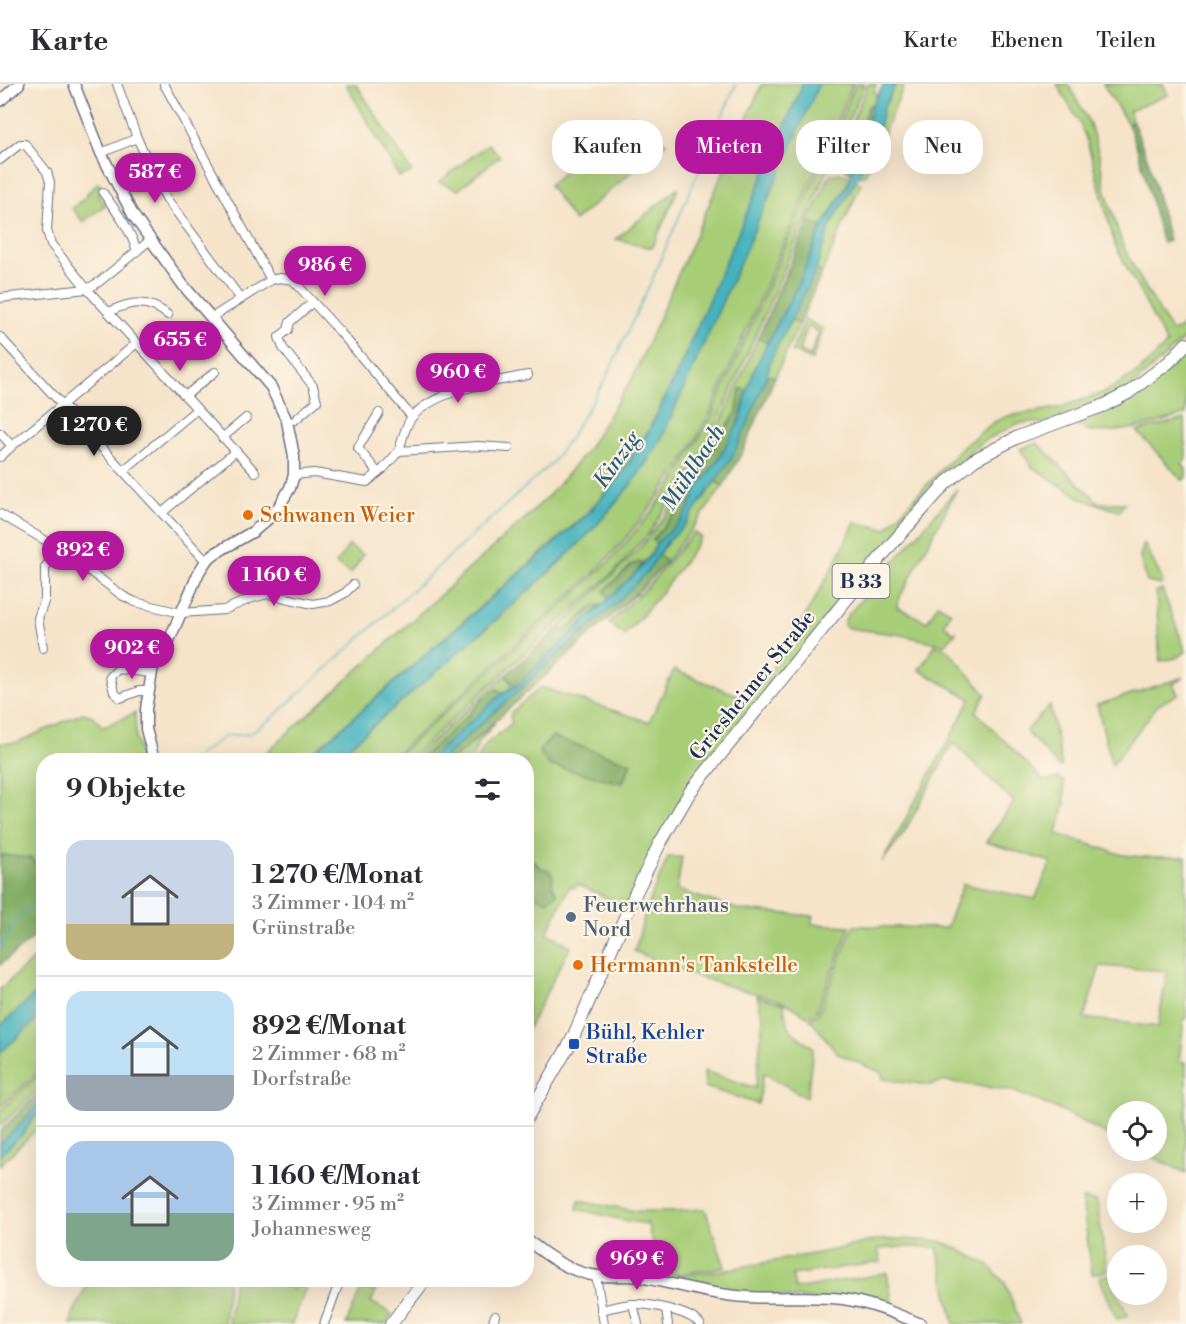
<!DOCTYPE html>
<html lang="de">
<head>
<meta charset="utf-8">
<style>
  :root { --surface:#fff; --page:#f7f7f7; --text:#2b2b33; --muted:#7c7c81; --line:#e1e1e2; --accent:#b5179e }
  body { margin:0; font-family:"Libre Bodoni",serif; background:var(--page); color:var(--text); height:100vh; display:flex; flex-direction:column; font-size:22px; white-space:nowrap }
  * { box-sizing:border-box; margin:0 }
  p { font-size:20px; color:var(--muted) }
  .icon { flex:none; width:33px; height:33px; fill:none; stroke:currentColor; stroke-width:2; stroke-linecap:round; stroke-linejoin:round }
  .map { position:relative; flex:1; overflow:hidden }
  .panel { position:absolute; left:36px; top:669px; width:498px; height:534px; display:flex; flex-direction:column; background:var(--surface); border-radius:24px; box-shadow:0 6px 24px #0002 }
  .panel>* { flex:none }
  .top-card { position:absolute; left:552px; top:36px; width:543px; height:54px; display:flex; gap:12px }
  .buttons { position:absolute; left:1107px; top:1017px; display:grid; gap:12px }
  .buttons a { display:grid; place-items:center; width:60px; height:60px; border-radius:50%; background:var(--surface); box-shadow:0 6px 24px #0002; font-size:30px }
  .price { position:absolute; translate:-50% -51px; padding:0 14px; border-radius:21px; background:var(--accent); color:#fff; font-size:20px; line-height:39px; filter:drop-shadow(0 2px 3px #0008) }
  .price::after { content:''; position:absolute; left:50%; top:36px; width:18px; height:14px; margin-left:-9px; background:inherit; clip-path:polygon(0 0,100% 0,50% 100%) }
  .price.active { background:#222; color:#fff }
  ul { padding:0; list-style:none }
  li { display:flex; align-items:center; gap:18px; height:150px; padding:0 30px }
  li+li { border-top:2px solid var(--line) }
  li span { display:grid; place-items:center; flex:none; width:168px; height:120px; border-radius:18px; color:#555 }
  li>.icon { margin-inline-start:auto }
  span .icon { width:72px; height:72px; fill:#fffc; stroke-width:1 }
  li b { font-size:26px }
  h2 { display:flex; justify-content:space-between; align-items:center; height:72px; padding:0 30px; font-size:26px }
  .tag { padding:0 21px; border-radius:24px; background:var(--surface); box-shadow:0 6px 24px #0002; font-size:21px; line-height:54px }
  .tag.active { background:var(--accent); color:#fff }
  header { display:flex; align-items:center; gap:36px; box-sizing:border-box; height:84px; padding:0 30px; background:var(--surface); border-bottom:2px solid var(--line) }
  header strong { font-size:28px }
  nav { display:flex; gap:33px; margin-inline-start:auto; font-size:21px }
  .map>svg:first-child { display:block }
  .green { fill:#a7cd77; stroke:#617e6a; stroke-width:1.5; fill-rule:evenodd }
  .forest { fill:#85b068; stroke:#507063; stroke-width:1.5 }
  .water { fill:#44b3be; stroke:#30718e; stroke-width:1.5 }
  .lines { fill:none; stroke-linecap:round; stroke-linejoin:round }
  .stream { stroke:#44b3be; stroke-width:1.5 }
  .street-casing { stroke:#686e83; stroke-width:10 }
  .secondary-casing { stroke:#686e83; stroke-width:13 }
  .primary-casing { stroke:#686e83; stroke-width:14 }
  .street { stroke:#fff; stroke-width:8 }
  .secondary { stroke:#fff; stroke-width:10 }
  .primary { stroke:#fff; stroke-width:12 }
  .food-dot { fill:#e8710a; stroke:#fcf5e5; stroke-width:2 }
  .service-dot { fill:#5c6f8a; stroke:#fcf5e5; stroke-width:2 }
  .transit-dot { fill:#1a4fb4; stroke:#fcf5e5; stroke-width:2 }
  .labels { text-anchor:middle; stroke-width:4.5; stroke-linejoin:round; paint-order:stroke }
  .shield { fill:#fcf5e5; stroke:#5e6a86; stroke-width:1.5 }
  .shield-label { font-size:20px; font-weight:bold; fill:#1b2f5e }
  .food-label { font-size:21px; fill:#c56008; stroke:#fcf5e5; text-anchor:start }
  .street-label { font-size:21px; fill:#1b2f5e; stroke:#fcf5e5 }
  .service-label { font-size:21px; fill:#4e5e75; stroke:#fcf5e5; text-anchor:start }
  .transit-label { font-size:21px; fill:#164399; stroke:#fcf5e5; text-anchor:start }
  .water-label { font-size:22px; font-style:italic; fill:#295d80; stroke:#fcf5e5 }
</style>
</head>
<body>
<header>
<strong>Karte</strong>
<nav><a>Karte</a><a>Ebenen</a><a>Teilen</a></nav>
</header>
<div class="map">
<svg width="1186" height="1240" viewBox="0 0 1186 1240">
  <rect width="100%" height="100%" fill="#fcf5e5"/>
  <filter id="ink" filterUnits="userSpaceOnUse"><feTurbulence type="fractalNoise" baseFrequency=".0167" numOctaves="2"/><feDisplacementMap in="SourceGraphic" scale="12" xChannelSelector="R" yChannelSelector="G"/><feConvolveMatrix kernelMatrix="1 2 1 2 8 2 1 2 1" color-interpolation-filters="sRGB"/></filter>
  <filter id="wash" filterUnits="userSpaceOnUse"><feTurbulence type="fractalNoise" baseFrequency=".008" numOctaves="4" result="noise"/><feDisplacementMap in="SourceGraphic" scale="24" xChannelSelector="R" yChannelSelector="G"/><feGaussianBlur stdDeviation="1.35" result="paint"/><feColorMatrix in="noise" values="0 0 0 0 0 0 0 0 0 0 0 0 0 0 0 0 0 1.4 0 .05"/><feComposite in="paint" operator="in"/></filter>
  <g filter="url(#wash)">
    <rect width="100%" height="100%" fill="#f6e3c9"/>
    <!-- green -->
    <g class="green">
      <polygon points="346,0 356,0 412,88 399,93"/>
      <polygon points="762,0 803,0 677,289 648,347 618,394 586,430 304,676 258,676 531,429 552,408 585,369 633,293"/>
      <path d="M819,0h34l-143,329c-31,61 -64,103 -110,154l-210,193h-57c50,-42 99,-85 149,-128 66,-57 134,-116 179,-192z"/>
      <polygon points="856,0 864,0 836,67 841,35"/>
      <polygon points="868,0 876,0 874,8 877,11 873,19 868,23 847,86 840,79 840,67"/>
      <path d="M896,0h9l-39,89 -5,4 -3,-2c6,-9 5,-21 9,-31 8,-21 19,-41 29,-60z"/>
      <path d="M1057,0h11l22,40 9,31 6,33 17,56 19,36 30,51 8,-1 7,-8v15l-60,55 -80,32 -15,-2 -14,2 -31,16 -14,11 -255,301 -91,158 -17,-8v-3l-32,-15 -2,4 -5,-2 -23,47 24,13 -44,84v-136l21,7 9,-7 -15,-25 -15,-15 -1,-94h-49l9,-16 26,-21 -2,-7 1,-3 30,-26 108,35 25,-52 76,30 41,-59 44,-78 20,-41 31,7 74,-80 34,-27 14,-6 50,-8 47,-16 32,-19 30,-29 -52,-99 -28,-104 -6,-15zM546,674l85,5 -8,20 -74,-18z"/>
      <polygon points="1103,0 1163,0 1168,11 1129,27 1133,38 1128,40"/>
      <polygon points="631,32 666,59 574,137 549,101"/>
      <polygon points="836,46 833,71 828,85 715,344 704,366 649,449 616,486 408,676 393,676 608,479 651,429 672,400 709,337"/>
      <polygon points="488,60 500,72 458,106 439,98"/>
      <polygon points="839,89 851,93 822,143 809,137 830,91"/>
      <polygon points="856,96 861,100 822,189 816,186 829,145"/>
      <polygon points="98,99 103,106 98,111 105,121 83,138 72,124 88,111 87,109"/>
      <polygon points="679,103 652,164 616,155"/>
      <polygon points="303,163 319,186 303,200 290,189 285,175"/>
      <path d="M805,235l18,10 -11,31 -20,-9zM808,243l11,5 -9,24 -11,-6z"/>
      <polygon points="791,236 799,240 775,293 767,291 771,275"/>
      <polygon points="758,254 767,259 747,306 740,305 737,328 719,354 699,389 704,395 698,408 691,404 673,431 653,455 656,460 648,474 604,507 609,515 602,521 594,522 565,547 557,545 639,465 666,431 715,352"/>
      <path d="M1186,268v62c-27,9 -86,27 -111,11l3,-4c40,-15 81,-36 108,-69z"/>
      <polygon points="1185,335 1186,376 1182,380 1186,385 1186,394 1182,396 1137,347"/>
      <polygon points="1037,359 1099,419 1125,419 1119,427 1082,415 1032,383 1020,365"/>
      <polygon points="715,397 723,402 698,437 666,478 658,471"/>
      <polygon points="957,405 898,517 897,523 927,538 938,520 951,528 944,540 952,548 956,548 945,561 902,551 848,544 844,541 845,536 849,530"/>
      <path d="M694,448l7,5c-23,35 -48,68 -77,98l-15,-12 40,-38z"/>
      <polygon points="1144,459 1163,497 1161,501 1147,498 1140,474"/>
      <polygon points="349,461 363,471 351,490 336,480"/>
      <polygon points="1162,505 1186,568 1176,574 1160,577 1156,508"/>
      <path d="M935,561l9,3 6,4 36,42 -10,18 68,69 14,-3 6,3 1,22 -8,31 66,21 19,2h44v162h-2l-5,42 7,1v111l-46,-22 16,-1v-38h-38l-1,28 -54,-29 -50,-20 -68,-10 -16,4 -46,-6 -1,-6 -44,-19 -28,-35 8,-5 35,-88 93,2 17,-44 72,15 16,-37 -65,-20 28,-40 -61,-59 -50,91 -21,28 89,-163 -52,-29zM1100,882l67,5 -9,56 -74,-9z"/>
      <path d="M506,591l7,10 -11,9 -5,-5c-11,8 -19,16 -28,26 -16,16 -33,31 -50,45h-7z"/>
      <polygon points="1184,593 1173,600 1178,610 1158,621 1112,681 1097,621"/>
      <polygon points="1050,621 1062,682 1059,683 1026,647"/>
      <polygon points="83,629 93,632 103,643 135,629 136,654 142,676 44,676 43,784 40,787 3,771 0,774 0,659 16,659"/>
      <polygon points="495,639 478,659 472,676 452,676"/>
      <path d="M668,773h14l-5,33 63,20 74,6 -2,8 38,2 -34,86 -8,5c-24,-19 -45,-21 -73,-29 -35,-10 -68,-22 -101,-37 6,-15 8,-31 14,-46 6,-16 14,-32 20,-48z"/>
      <polygon points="43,867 43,903 0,942 0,905"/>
      <path d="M757,912l27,8c2,27 8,29 29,43l-6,51 -43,-25 -6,31 -53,-17 -1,-16 52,17 7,-71z"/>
      <polygon points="43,930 43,983 0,1023 0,969"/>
      <polygon points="43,986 43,1001 0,1042 0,1027"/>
      <polygon points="43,1026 43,1039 0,1081 0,1071 24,1049 32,1036"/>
      <polygon points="1082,1115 1097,1117 1107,1187 1092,1190"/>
      <polygon points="579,1116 636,1127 674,1127 705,1125 725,1183 667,1192 650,1151 648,1140 627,1137 577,1125"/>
      <polygon points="902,1155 939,1157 950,1161 987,1180 1005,1199 1021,1240 954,1240 937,1163 904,1163 878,1165 881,1178 792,1191 795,1205 887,1189 893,1222 890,1226 874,1220 746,1210 673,1196 676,1192 719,1187 834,1166 876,1156"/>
      <polygon points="1109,1191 1128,1232 1117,1235 1099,1193"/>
      <polygon points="89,1196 219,1196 228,1198 224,1240 71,1240 73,1230"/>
      <polygon points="234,1196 247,1199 248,1196 267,1196 293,1205 297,1196 309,1196 292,1240 228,1240"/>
      <polygon points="362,1203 376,1208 371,1218 392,1230 386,1240 346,1240"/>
    </g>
    <!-- forest -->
    <g class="forest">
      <polygon points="873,19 873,25 852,89 847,86 868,23"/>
      <path d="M1133,38l16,41 20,78 -6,2c-13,-39 -18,-80 -35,-119z"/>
      <polygon points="809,137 822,143 799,199 767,259 758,254"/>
      <polygon points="816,186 822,189 799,240 791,236"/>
      <polygon points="767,291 775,293 743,367 723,402 715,397 738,361"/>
      <path d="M740,305l7,1c-7,37 -21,59 -43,89l-5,-6 20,-35 18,-26z"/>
      <polygon points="691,404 698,408 683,435 656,460 653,456 673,431"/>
      <polygon points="658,471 666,478 642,504 452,676 441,676 612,523 646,489"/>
      <polygon points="640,478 643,479 639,485 609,515 604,507 633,480"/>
      <polygon points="602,521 518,601 513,601 506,591 557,545 565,547 594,522"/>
      <polygon points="497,605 502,610 428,676 419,676 470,630 484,614"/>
      <polygon points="552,653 631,679 621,699 549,681 539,667"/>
      <path d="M526,770c7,8 12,15 23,16l4,7 -1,8 5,9 -9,7 -21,-7z"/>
      <polygon points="3,771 31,774 40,786 43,784 44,845 0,881 0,774"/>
      <polygon points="43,1005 43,1016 0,1061 0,1047"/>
    </g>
    <!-- water -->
    <g class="water">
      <path d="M803,0h16l-158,356c-45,76 -113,135 -179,192 -50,43 -99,86 -149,128h-28l282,-245 32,-37 30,-47 28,-58z"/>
      <polygon points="884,0 896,0 884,23 879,44 867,60 863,71 862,85 829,145 816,186 771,275 767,291 747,341 731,375 684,442 667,458 646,489 612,523 441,676 428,676 502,610 518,601 639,486 653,469 656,460 683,435 700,401 718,376 742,332 747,306 756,281 799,199 822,143 848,101 873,19"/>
      <polygon points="43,903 43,930 0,969 0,942"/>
      <polygon points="43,1016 43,1026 32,1036 24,1049 0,1071 0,1061"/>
    </g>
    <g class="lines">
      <!-- stream -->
      <g class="stream">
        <polyline points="192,676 225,652 249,650 271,635 552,379 571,352 605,296 652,196 736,0"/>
        <polyline points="0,864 18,833 44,810"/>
      </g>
    </g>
  </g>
  <g filter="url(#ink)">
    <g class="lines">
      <defs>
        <g id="street">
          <polyline points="117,0 137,54 166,114 241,215"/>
          <polyline points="164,0 271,196"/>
          <polyline points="101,69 137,54"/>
          <polyline points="0,76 20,60 25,60 47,88 50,98 47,147 51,160 87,205 255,388"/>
          <path d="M103,109c14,19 27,36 34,58"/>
          <polyline points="0,214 87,205 99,198 149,157"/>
          <path d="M109,228c22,-11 39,-13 59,3"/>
          <polyline points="211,234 271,196 280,194 293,196 340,248 412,333"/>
          <polyline points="0,253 206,477"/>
          <polyline points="185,312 215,288"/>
          <polyline points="295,336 317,317 313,302 283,264 279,253 288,246 290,238 313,218"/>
          <polyline points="0,349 12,362"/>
          <polyline points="222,354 246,334"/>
          <path d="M399,367c3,-10 6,-26 13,-34 25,-28 81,-35 116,-42"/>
          <polyline points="0,373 12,362 137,259"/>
          <polyline points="124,386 196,326"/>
          <polyline points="378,389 358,364 379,329"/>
          <polyline points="294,391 314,389 367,398 383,385 399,367 478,362 509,364"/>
          <polyline points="163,428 236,367"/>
          <polyline points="0,430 60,465 123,512 135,518 181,529 224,526 252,514 268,510 313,520 330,517 345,509 353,501"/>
          <polyline points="43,564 38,534 45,515 45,483 60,465"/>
          <polyline points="149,607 139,607 120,614 114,608 110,593 118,585 151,589"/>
          <polyline points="596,1192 604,1240"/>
          <polyline points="633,1220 638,1240"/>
          <path d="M601,1226c10,-2 22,-6 33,-6 16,0 55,7 66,20"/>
          <polyline points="666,1226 668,1240"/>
          <polyline points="324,1240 340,1196"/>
          <polyline points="492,1240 495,1232"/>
        </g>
        <g id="secondary">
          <polyline points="74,0 101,69 133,131 183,201 271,303 287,337 294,372 294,391 290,404 280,421 270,433 254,447 214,470 206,477 199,488 167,561 153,582 146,625 146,645 154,676"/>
          <polyline points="0,17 19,0"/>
          <path d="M526,1155c21,17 46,35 73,37 13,1 27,-1 41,1 36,7 71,18 108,20 31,2 63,-2 95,2 28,4 53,15 78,25"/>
        </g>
        <g id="primary">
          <polyline points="526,1035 571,958 636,808 660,759 690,708 889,463 946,399 974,376 1018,353 1105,321 1128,309 1169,278 1186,260"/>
          <polyline points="391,1240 425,1196"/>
        </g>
      </defs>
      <!-- street casing -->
      <use href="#street" class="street-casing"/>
      <!-- secondary casing -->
      <use href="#secondary" class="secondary-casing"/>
      <!-- primary casing -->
      <use href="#primary" class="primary-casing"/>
      <!-- street -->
      <use href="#street" class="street"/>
      <!-- secondary -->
      <use href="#secondary" class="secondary"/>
      <!-- primary -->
      <use href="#primary" class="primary"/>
    </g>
  </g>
  <!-- markers -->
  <g class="food-dot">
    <circle cx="248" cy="431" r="6"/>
    <circle cx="578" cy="881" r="6"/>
  </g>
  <circle class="service-dot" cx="571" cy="833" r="6"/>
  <rect class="transit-dot" x="568" y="954" width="12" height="12" rx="3"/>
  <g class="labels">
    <!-- shield labels -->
    <rect class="shield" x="832.5" y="480" width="57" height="34" rx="4.5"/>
    <g class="shield-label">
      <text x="861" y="504">B 33</text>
    </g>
    <!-- food labels -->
    <g class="food-label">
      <text x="260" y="438">Schwanen Weier</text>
      <text x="590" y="888">Hermann's Tankstelle</text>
    </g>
    <!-- street labels -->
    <g class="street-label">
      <text transform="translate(752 601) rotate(-51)" y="7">Griesheimer Straße</text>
    </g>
    <!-- service labels -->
    <g class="service-label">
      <text x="583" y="828">Feuerwehrhaus<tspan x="583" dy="24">Nord</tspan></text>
    </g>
    <!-- transit labels -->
    <g class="transit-label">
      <text x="586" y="955">Bühl, Kehler<tspan x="586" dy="24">Straße</tspan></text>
    </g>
    <!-- water labels -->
    <g class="water-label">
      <text transform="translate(616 375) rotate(-55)" y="8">Kinzig</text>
      <text transform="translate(692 383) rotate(-57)" y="8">Mühlbach</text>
    </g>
  </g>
</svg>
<div class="buttons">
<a><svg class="icon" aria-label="locate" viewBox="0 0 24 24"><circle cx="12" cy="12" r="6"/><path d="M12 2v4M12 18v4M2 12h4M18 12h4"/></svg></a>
<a>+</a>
<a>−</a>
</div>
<b class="price" style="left:155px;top:120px">587 €</b>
<b class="price" style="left:325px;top:213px">986 €</b>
<b class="price" style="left:180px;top:288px">655 €</b>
<b class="price" style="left:458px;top:320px">960 €</b>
<b class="price active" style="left:94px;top:373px">1 270 €</b>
<b class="price" style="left:83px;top:498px">892 €</b>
<b class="price" style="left:274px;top:523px">1 160 €</b>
<b class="price" style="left:132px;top:596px">902 €</b>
<b class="price" style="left:637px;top:1207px">969 €</b>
<div class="top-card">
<a class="tag">Kaufen</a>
<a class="tag active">Mieten</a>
<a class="tag">Filter</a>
<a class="tag">Neu</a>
</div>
<section class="panel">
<h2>9 Objekte<svg class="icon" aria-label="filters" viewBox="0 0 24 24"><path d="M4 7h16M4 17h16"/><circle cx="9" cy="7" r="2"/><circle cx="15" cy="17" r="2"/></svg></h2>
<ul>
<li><span style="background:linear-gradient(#c9d6e8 70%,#c2b280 0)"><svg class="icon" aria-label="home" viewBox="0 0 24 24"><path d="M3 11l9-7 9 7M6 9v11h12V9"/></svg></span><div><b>1 270 €/Monat</b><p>3 Zimmer · 104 m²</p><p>Grünstraße</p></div></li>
<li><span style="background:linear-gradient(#bfe0f5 70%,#9aa5b1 0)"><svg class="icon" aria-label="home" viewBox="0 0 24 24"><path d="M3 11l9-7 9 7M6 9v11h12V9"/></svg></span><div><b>892 €/Monat</b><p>2 Zimmer · 68 m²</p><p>Dorfstraße</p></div></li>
<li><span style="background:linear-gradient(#a9c7e8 60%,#7fa58c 0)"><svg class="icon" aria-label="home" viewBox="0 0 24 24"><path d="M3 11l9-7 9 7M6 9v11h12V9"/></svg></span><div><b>1 160 €/Monat</b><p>3 Zimmer · 95 m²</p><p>Johannesweg</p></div></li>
</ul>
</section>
</div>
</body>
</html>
